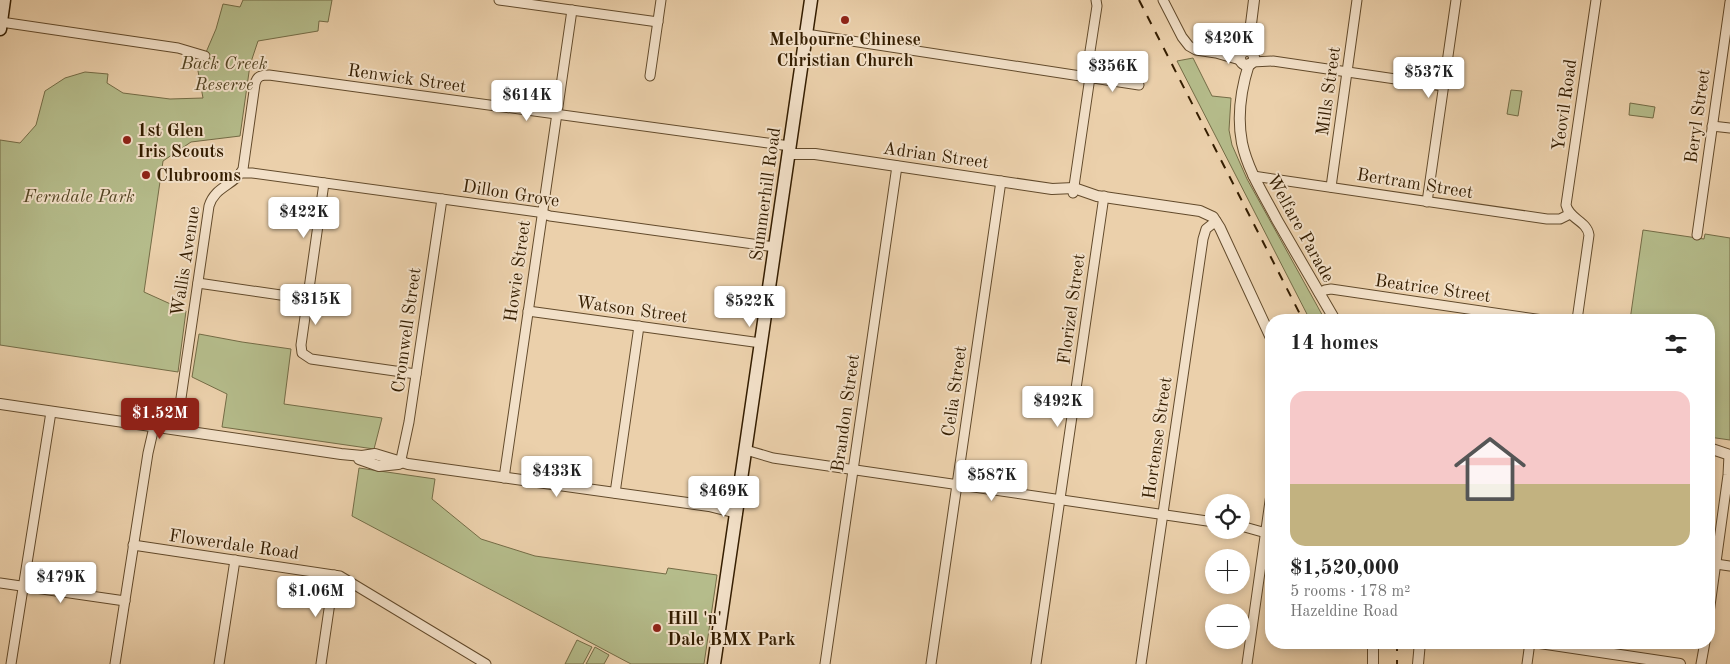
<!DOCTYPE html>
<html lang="en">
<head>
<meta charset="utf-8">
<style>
  :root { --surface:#fff; --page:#f6f6f6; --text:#222; --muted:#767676; --line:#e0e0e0; --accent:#8f2418 }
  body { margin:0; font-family:"Old Standard TT",serif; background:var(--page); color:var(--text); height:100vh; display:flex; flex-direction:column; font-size:19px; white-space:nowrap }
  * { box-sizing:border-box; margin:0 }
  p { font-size:16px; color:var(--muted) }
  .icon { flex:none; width:28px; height:28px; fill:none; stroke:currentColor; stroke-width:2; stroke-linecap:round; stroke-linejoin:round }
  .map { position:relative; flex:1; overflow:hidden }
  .sheet { position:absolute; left:1265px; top:314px; width:450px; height:335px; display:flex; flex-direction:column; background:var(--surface); border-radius:20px; box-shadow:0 2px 8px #0003 }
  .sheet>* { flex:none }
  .buttons { position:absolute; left:1205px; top:494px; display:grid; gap:10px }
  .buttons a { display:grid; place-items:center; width:45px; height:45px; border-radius:50%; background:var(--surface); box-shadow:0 2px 8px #0003; font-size:25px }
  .price { position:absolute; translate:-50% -42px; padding:0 11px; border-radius:5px; background:#fff; color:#222; font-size:16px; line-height:32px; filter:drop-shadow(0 1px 2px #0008) }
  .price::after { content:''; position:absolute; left:50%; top:30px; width:15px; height:11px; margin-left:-8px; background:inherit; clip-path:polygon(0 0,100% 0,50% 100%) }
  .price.on { background:var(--accent); color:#fff }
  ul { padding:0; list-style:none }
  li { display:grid; align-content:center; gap:10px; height:265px; padding:0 25px }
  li+li { border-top:1px solid var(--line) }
  li span { display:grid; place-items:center; height:155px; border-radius:15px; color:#555 }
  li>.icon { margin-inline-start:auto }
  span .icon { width:90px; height:90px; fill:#fffc; stroke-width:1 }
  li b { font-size:21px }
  h2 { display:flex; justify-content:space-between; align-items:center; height:60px; padding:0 25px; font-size:21px }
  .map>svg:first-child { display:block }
  .green { fill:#b5bc8b; stroke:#746c46 }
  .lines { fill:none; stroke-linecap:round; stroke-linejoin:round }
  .minor-casing { stroke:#624a2b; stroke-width:11 }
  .tertiary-casing { stroke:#624a2b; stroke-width:12 }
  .secondary-casing { stroke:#341d00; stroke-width:15 }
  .minor { stroke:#f2e0c8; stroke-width:9 }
  .tertiary { stroke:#f2e0c8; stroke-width:10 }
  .secondary { stroke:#f2e0c8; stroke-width:12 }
  .rail { stroke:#341d00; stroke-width:2; stroke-dasharray:9 9; stroke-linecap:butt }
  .poi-dot { fill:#8f2418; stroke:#f2e0c8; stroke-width:2 }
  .labels { text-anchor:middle; stroke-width:4; stroke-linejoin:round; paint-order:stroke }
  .poi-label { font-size:18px; font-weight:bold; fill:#341d00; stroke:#f2e0c8; text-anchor:start }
  .park-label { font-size:18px; font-style:italic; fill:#544523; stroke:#f2e0c8 }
  .street-label { font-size:18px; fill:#341d00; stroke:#f2e0c8 }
</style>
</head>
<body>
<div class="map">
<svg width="1730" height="664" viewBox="0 0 1730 664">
  <rect width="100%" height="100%" fill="#ebd0ab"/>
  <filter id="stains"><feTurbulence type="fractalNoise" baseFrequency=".004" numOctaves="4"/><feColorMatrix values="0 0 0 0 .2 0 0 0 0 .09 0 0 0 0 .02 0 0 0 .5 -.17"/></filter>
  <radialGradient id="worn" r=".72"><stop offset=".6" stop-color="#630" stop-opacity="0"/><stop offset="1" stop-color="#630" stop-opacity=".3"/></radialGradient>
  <!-- green -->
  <g class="green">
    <polygon points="243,0 332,0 328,22 319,21 318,31 258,41 250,65 240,136 191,142 163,161 144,292 186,311 178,372 0,345 0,140 20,143 36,125 45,91 65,78 85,72 108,74 107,83 123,93 170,99 203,98 198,71 216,29 223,4 240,7"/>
    <polygon points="1193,58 1212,96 1231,98 1229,130 1232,145 1247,179 1325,320 1310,320 1177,61"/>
    <polygon points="1511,90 1522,91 1518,116 1507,114"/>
    <polygon points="1630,103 1655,107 1653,118 1629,115"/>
    <polygon points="1643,230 1704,239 1705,234 1730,238 1730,440 1709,437 1709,320 1630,320"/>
    <polygon points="199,334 242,342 291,349 284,404 382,418 374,449 222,427 227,394 192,377"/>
    <polygon points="359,468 435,479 432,499 481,539 535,556 666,574 668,568 717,575 704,664 631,664 352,516"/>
    <polygon points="577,640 592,647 583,664 565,664"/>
    <polygon points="595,647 609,655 604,664 586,664"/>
  </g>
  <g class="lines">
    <defs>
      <g id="minor">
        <polyline points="499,0 658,22"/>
        <polyline points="1163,0 1182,37 1189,46 1196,50 1216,53 1240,60"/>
        <polyline points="1,22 178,48 205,56"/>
        <polyline points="806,34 1139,85"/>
        <polyline points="1252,62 1273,61 1443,86"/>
        <polyline points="650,76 661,0"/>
        <polyline points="1086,77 1097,6 1096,0"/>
        <polyline points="1712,126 1730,128"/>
        <polyline points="241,173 252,173 538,212 550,216 775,247"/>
        <polyline points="1253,176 1547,219 1560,219 1570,214"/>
        <polyline points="324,183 301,345 302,353 311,359 416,374"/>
        <polyline points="1331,187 1357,0"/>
        <polyline points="1073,193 1090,77"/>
        <polyline points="1427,202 1456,0"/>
        <polyline points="1697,235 1730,2"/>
        <polyline points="198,283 308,299"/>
        <polyline points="1319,293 1325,290 1331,289 1543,320"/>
        <polyline points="528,311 761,343"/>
        <path d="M1577,320l12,-85c-2,-14 -20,-16 -23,-30l30,-205"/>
        <path d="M179,430l1,-25 29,-199c6,-20 25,-20 34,-37l12,-85c2,-8 6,-9 14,-9l521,71"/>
        <polyline points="746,450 773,458 1214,522"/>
        <polyline points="400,464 409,422 442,199"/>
        <polyline points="504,478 572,10"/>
        <polyline points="615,493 639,326"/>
        <polyline points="1241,526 1266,533"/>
        <polyline points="133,545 340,576 486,664"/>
        <polyline points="1716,564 1730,566"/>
        <polyline points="0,583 125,601"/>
        <polyline points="1709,613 1728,475 1729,455"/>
        <polyline points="11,664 51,412"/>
        <polyline points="115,664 148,453 154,427"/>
        <polyline points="219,664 235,560"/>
        <polyline points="321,664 334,575"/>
        <polyline points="825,664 897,166"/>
        <polyline points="931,664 1001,181"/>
        <polyline points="1036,664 1104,196"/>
        <polyline points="1141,664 1203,239 1206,229 1216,221"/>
        <polyline points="1247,664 1271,494"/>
        <polyline points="1527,664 1530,642"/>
        <polyline points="1701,664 1705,642"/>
      </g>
      <g id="tertiary">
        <polyline points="1244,51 1250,32 1254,0"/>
        <circle cx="1247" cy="58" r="7"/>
        <path d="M1249,64c-8,25 -12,53 -7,79 6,28 22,52 35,77 19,33 39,67 58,100"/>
        <polyline points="789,154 815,154 1052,189 1074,188 1097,196 1200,211 1213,217 1220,228 1271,338"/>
        <polyline points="0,404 341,454 362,456 375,454 408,464 709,506 737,513"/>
        <polyline points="1709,448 1730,455"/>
        <polyline points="359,459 379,466 398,464"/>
        <polyline points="1533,642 1680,664"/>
        <polyline points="1373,664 1373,642"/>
        <polyline points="1418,664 1420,642"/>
      </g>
      <g id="secondary">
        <polyline points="0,29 4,0"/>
        <polyline points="714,664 811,0"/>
      </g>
    </defs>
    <!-- minor casing -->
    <use href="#minor" class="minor-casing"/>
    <!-- tertiary casing -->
    <use href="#tertiary" class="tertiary-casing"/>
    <!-- secondary casing -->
    <use href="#secondary" class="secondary-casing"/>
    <!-- minor -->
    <use href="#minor" class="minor"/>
    <!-- tertiary -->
    <use href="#tertiary" class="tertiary"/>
    <!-- secondary -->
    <use href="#secondary" class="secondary"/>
    <!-- rail -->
    <g class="rail">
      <polyline points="1139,0 1303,320"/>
      <polyline points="1397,642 1397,664"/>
    </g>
  </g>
  <!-- markers -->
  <g class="poi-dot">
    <circle cx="845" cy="20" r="5"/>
    <circle cx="127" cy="140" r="5"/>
    <circle cx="146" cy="175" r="5"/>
    <circle cx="657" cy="628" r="5"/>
  </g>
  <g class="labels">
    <!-- poi labels -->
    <g class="poi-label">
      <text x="845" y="45" text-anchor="middle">Melbourne Chinese<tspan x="845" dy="21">Christian Church</tspan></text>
      <text x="137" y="136">1st Glen<tspan x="137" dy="21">Iris Scouts</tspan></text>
      <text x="156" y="181">Clubrooms</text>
      <text x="667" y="624">Hill 'n'<tspan x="667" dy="21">Dale BMX Park</tspan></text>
    </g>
    <!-- park labels -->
    <g class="park-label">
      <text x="224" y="69">Back Creek<tspan x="224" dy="21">Reserve</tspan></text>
      <text x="79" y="202">Ferndale Park</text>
    </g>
    <!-- street labels -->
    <g class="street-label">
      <text transform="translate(407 78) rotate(8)" y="6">Renwick Street</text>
      <text transform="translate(1328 91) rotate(-82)" y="6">Mills Street</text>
      <text transform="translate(1564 105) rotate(-82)" y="6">Yeovil Road</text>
      <text transform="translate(1697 116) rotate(-82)" y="6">Beryl Street</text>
      <text transform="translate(936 155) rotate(8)" y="6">Adrian Street</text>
      <text transform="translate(1415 183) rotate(9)" y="6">Bertram Street</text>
      <text transform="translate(511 193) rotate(9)" y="6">Dillon Grove</text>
      <text transform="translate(765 194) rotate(-82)" y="6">Summerhill Road</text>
      <text transform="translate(1301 228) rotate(61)" y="6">Welfare Parade</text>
      <text transform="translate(185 261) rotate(-81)" y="6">Wallis Avenue</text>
      <text transform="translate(517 271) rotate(-82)" y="6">Howie Street</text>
      <text transform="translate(1433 288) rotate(8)" y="6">Beatrice Street</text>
      <text transform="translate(632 309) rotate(8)" y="6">Watson Street</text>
      <text transform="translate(1071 309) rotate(-82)" y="6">Florizel Street</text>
      <text transform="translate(406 330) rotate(-82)" y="6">Cromwell Street</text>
      <text transform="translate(954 391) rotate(-82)" y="6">Celia Street</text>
      <text transform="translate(845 413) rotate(-82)" y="6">Brandon Street</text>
      <text transform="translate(1157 438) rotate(-82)" y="6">Hortense Street</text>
      <text transform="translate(234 544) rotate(8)" y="6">Flowerdale Road</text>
    </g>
  </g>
  <rect width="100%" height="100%" filter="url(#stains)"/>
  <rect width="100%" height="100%" fill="url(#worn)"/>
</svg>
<div class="buttons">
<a><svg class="icon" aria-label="locate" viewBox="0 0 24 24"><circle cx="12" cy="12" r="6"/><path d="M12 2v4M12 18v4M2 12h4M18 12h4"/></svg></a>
<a>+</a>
<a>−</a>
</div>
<b class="price" style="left:1229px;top:65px">$420K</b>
<b class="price" style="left:1113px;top:93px">$356K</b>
<b class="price" style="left:1429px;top:99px">$537K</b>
<b class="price" style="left:527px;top:122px">$614K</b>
<b class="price" style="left:304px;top:239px">$422K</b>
<b class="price" style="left:316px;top:326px">$315K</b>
<b class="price" style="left:750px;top:328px">$522K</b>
<b class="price" style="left:1058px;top:428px">$492K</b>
<b class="price on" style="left:160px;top:440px">$1.52M</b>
<b class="price" style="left:557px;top:498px">$433K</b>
<b class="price" style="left:992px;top:502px">$587K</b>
<b class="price" style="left:724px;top:518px">$469K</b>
<b class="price" style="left:61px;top:604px">$479K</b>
<b class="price" style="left:316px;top:618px">$1.06M</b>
<section class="sheet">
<h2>14 homes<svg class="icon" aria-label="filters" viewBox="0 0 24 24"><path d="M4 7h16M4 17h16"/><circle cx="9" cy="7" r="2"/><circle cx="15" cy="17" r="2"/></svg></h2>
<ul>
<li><span style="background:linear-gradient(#f6c9c9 60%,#c2b280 0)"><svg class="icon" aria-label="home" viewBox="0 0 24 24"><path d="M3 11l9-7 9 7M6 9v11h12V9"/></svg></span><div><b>$1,520,000</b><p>5 rooms · 178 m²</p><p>Hazeldine Road</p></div></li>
</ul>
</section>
</div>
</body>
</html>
